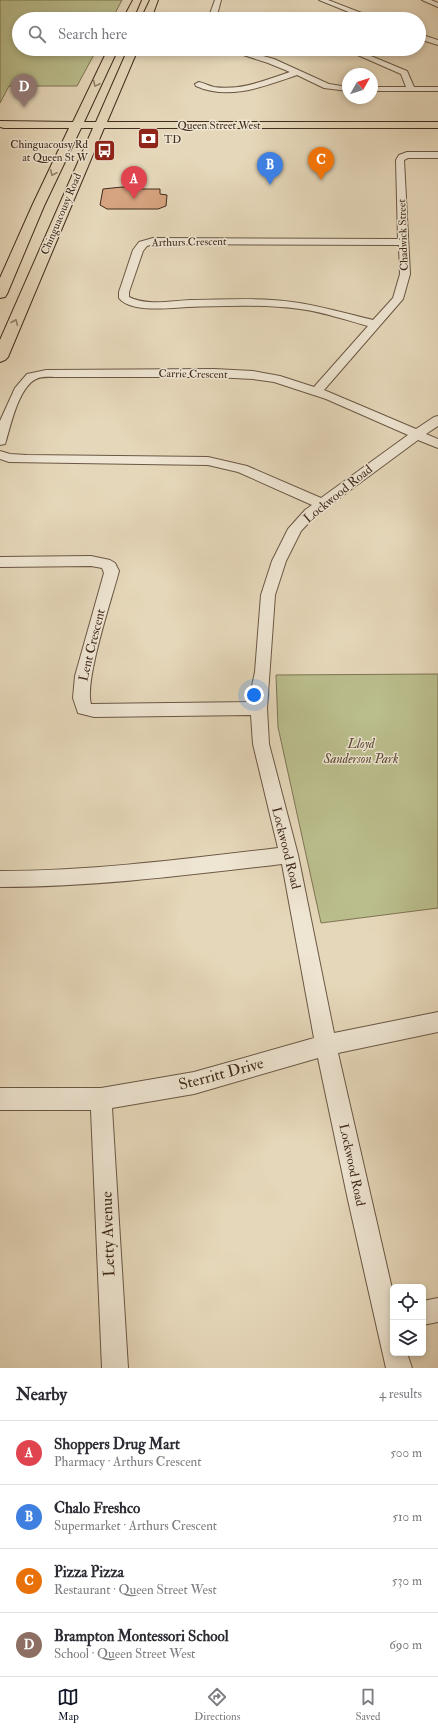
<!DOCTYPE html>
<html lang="en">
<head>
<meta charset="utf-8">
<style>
	:root { --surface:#fff; --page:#f7f7f7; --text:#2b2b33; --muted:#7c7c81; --line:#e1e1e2; --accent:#111827 }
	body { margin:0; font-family:"IM FELL Double Pica",serif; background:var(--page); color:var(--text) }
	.controls { position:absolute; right:12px; bottom:12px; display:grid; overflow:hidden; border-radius:6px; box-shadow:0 2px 6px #0003 }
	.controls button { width:36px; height:36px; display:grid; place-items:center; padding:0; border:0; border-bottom:1px solid var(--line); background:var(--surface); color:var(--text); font:20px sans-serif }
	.compass { position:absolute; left:342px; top:68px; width:36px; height:36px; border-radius:50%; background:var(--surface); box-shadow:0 2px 6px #0003; rotate:51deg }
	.you { position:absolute; left:254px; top:695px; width:14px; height:14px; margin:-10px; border:3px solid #fff; border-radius:50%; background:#1a73e8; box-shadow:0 0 0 6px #1a73e833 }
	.badge { display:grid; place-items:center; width:26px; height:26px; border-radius:50%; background:var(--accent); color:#fff; font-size:13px; font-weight:700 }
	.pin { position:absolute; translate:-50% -33px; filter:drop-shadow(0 1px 2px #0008) }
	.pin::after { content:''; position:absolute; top:21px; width:14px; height:12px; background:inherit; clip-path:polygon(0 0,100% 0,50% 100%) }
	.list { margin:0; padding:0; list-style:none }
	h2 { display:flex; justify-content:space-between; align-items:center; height:52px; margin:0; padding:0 16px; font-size:17px }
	h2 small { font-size:13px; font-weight:400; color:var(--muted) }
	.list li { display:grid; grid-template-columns:26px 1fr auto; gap:12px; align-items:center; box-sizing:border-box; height:64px; padding:0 16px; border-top:1px solid var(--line) }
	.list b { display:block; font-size:15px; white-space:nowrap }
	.list p { margin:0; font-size:13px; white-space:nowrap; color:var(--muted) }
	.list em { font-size:13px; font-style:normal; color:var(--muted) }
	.icon { flex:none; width:22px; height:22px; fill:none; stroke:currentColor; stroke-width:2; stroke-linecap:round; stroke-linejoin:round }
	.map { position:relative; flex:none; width:438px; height:1368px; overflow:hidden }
	.search { position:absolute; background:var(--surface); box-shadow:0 2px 6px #0003; left:12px; right:12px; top:12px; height:44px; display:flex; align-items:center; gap:10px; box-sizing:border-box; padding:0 14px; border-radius:22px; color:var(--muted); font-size:15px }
	.sheet { height:308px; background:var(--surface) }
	nav { display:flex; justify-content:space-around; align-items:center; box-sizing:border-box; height:56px; border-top:1px solid var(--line); background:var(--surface); font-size:11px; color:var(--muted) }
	nav a { display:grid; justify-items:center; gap:2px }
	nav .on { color:var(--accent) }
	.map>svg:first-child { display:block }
	.green { fill:#babd8c; stroke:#7e7454 }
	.building { fill:#d6a480; stroke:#422c1d }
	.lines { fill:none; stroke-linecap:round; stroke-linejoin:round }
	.minor-casing { stroke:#6b5744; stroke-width:2 }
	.major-casing { stroke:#422c1d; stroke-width:2 }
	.minor { fill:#eee5d2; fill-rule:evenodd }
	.major { fill:#e5d7b9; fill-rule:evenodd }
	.oneway { stroke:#94826b }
	.labels { text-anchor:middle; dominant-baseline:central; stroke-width:3; stroke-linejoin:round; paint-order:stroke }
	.far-street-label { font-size:11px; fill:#422c1d; stroke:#eee5d2 }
	.far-poi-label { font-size:11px; fill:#422c1d; stroke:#eee5d2; text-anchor:start }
	.street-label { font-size:13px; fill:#422c1d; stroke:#eee5d2 }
	.park-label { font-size:13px; font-style:italic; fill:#5a4933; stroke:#eee5d2 }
	.near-street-label { font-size:16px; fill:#422c1d; stroke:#eee5d2 }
</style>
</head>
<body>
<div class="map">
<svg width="438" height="1368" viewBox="0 0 438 1368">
	<rect width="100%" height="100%" fill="#e5d7b9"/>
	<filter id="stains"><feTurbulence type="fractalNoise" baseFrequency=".005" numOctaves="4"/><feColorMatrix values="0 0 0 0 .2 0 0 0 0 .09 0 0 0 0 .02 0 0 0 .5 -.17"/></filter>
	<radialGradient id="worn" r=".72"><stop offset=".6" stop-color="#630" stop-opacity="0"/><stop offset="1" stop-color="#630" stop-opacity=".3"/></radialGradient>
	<g class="green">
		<path d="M 0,0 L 122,0 L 112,19 L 19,19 L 19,49 L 97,49 L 77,86 L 9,86 L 0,103 Z"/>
		<path d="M 438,674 L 438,908 L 321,923 L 278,727 L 276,675 Z"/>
	</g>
	<path class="building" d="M 122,187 L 132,189 L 160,189 L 160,194 L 167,195 L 166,206 L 158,209 L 107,209 L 100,205 L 103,189 Z"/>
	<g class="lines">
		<defs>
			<g id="minor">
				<path d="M 215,0 L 221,0 L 216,19 L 208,19 Z"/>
				<path d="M 319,0 L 328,0 L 377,19 L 366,19 Z"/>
				<path d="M 422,0 L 431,0 L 438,3 L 438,7 Z"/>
				<path d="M 419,34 L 438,40 L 438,45 L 419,39 Z"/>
				<path d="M 225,49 L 237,49 L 274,59 L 329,84 L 348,87 L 348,91 L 324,88 L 297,75 C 265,86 229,101 196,86 L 195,84 L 199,82 C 204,83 209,86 214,87 C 240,91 266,80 290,72 L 268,63 Z"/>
				<path d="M 344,49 L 354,49 L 407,71 L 414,87 L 438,87 L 438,91 L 372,91 L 372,87 L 406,87 L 401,74 Z"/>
				<path d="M 407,152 L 438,152 L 438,158 L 408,158 L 404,160 L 410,274 L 403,299 L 324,390 L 416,429 L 434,417 L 438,416 L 438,426 L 426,434 L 438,439 L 438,448 L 418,440 L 315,516 L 301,531 L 286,561 L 275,595 L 267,708 L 269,744 L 298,855 L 334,1033 L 438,1012 L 438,1032 L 338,1053 L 393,1293 L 393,1353 L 407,1353 L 412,1368 L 386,1368 L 348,1200 L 318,1058 L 194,1094 L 112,1108 L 128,1368 L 102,1368 L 91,1110 L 0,1110 L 0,1088 L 101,1088 L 194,1072 L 314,1038 L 282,864 C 188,875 95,887 0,887 L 0,871 C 93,871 185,859 278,848 L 253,744 L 251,715 L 94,717 L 78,713 L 73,698 L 75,676 L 104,573 L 102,568 L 91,566 L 0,567 L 0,557 L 91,556 L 110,560 L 115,563 L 119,571 C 112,598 84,681 91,704 L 251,702 L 252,686 L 255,672 L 261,595 L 272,561 L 288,529 L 305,510 L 312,505 L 238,472 L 208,465 L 9,462 L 0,459 L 0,451 L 10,454 L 27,455 L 208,457 L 247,466 L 321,498 L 408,435 L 326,399 L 274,382 L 253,379 L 214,377 L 55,377 C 49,377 42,376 36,379 C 19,387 11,424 6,441 L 5,444 L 0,445 L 0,421 L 15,388 L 27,374 L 46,370 L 214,369 L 253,371 L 280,376 L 314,387 L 368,326 C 346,320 323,312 300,309 C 262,304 224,306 187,307 C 170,308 130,313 119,298 L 119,292 L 133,250 L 139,242 L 153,238 L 398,239 L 396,160 L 399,155 ZM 154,244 L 399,245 L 400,274 L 393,298 L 373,320 C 340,312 307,302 272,300 C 244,298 217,300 190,300 C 171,301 147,306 129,297 L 129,292 L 143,251 L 147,246 Z"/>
				<path d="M 438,1298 L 438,1322 L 423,1325 L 423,1301 Z"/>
			</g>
			<g id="major">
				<path d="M 133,0 L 141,0 L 133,19 L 123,19 Z"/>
				<path d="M 150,0 L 158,0 L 151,19 L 141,19 Z"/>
				<path d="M 108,49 L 118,49 L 84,122 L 96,122 L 128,49 L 138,49 L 107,122 L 438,122 L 438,128 L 104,128 L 8,357 L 5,360 L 0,362 L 0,340 L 93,128 L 81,128 L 44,206 L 7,294 L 5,297 L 0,298 L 0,278 L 32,206 L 69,128 L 4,128 L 0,127 L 0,121 L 73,122 Z"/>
			</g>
		</defs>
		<use href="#minor" class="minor-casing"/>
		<use href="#major" class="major-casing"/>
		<use href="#minor" class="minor"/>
		<use href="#major" class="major"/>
	</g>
	<defs><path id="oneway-chevron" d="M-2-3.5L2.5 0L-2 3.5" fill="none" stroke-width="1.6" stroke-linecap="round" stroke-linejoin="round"/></defs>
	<g class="oneway">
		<use href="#oneway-chevron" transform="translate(96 84) rotate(116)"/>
		<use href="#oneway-chevron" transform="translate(53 173) rotate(115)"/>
		<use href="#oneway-chevron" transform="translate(15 322) rotate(-67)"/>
	</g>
	<defs>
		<symbol id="bank-square" viewBox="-11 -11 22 22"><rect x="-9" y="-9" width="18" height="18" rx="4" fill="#8f2418" stroke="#eee5d2"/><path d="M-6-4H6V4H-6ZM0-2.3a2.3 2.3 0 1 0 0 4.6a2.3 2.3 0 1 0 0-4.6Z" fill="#fff"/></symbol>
		<symbol id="bus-square" viewBox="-11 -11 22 22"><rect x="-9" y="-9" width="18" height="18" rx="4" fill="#8f2418" stroke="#eee5d2"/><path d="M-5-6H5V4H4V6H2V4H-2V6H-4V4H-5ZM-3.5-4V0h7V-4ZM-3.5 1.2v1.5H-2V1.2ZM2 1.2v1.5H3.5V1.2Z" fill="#fff"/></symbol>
	</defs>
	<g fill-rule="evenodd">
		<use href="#bank-square" x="136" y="126" width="25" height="25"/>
		<use href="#bus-square" x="92" y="138" width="25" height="25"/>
	</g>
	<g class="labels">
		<g class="far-street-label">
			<text x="219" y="125">Queen Street West</text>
			<text transform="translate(61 214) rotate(-67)">Chinguacousy Road</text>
			<text transform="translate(403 235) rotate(-92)">Chadwick Street</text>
			<text transform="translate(189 242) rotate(-1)">Arthurs Crescent</text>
			<text transform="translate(193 374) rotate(1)">Carrie Crescent</text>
		</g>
		<g class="far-poi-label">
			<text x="164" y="139">TD</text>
			<text x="88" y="144" text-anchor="end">Chinguacousy Rd<tspan x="88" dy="13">at Queen St W</tspan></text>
		</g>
		<g class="street-label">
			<text transform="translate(338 494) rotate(-39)">Lockwood Road</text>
			<text transform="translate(92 645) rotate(-76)">Lent Crescent</text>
			<text transform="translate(286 848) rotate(76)">Lockwood Road</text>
			<text transform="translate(352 1165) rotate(78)">Lockwood Road</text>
		</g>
		<g class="park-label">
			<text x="361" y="744">Lloyd<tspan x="361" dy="15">Sanderson Park</tspan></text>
		</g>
		<g class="near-street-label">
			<text transform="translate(221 1074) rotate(-15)">Sterritt Drive</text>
			<text transform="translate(108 1234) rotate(-92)">Letty Avenue</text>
		</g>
	</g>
	<rect width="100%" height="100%" filter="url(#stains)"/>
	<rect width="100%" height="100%" fill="url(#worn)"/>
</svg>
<div class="controls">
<button><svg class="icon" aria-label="locate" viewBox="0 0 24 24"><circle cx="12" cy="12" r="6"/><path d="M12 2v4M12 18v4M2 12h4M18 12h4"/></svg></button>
<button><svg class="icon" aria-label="layers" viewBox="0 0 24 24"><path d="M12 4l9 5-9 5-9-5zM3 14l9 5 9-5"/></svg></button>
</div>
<svg class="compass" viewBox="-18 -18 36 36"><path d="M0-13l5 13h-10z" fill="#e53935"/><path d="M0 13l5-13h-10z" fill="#7c7c81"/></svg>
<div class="you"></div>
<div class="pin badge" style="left:134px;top:199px;background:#e0444e">A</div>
<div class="pin badge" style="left:270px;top:185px;background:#3f7fe0">B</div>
<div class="pin badge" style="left:321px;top:180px;background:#e8710a">C</div>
<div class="pin badge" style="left:24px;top:107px;background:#8d6e63">D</div>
<div class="search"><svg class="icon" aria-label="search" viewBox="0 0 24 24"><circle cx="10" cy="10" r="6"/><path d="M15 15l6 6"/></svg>Search here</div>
</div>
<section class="sheet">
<h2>Nearby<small>4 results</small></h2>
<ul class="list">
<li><span class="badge" style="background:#e0444e">A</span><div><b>Shoppers Drug Mart</b><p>Pharmacy · Arthurs Crescent</p></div><em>500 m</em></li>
<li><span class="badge" style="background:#3f7fe0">B</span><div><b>Chalo Freshco</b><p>Supermarket · Arthurs Crescent</p></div><em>510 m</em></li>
<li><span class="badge" style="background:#e8710a">C</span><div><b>Pizza Pizza</b><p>Restaurant · Queen Street West</p></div><em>530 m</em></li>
<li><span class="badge" style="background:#8d6e63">D</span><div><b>Brampton Montessori School</b><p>School · Queen Street West</p></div><em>690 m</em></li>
</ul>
</section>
<nav>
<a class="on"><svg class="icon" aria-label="map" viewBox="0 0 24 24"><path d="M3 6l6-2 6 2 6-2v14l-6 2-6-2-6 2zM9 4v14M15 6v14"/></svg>Map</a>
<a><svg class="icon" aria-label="directions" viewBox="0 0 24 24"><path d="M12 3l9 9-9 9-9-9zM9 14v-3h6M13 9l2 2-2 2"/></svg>Directions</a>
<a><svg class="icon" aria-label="saved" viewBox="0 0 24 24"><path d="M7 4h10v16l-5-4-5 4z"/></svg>Saved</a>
</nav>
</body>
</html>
